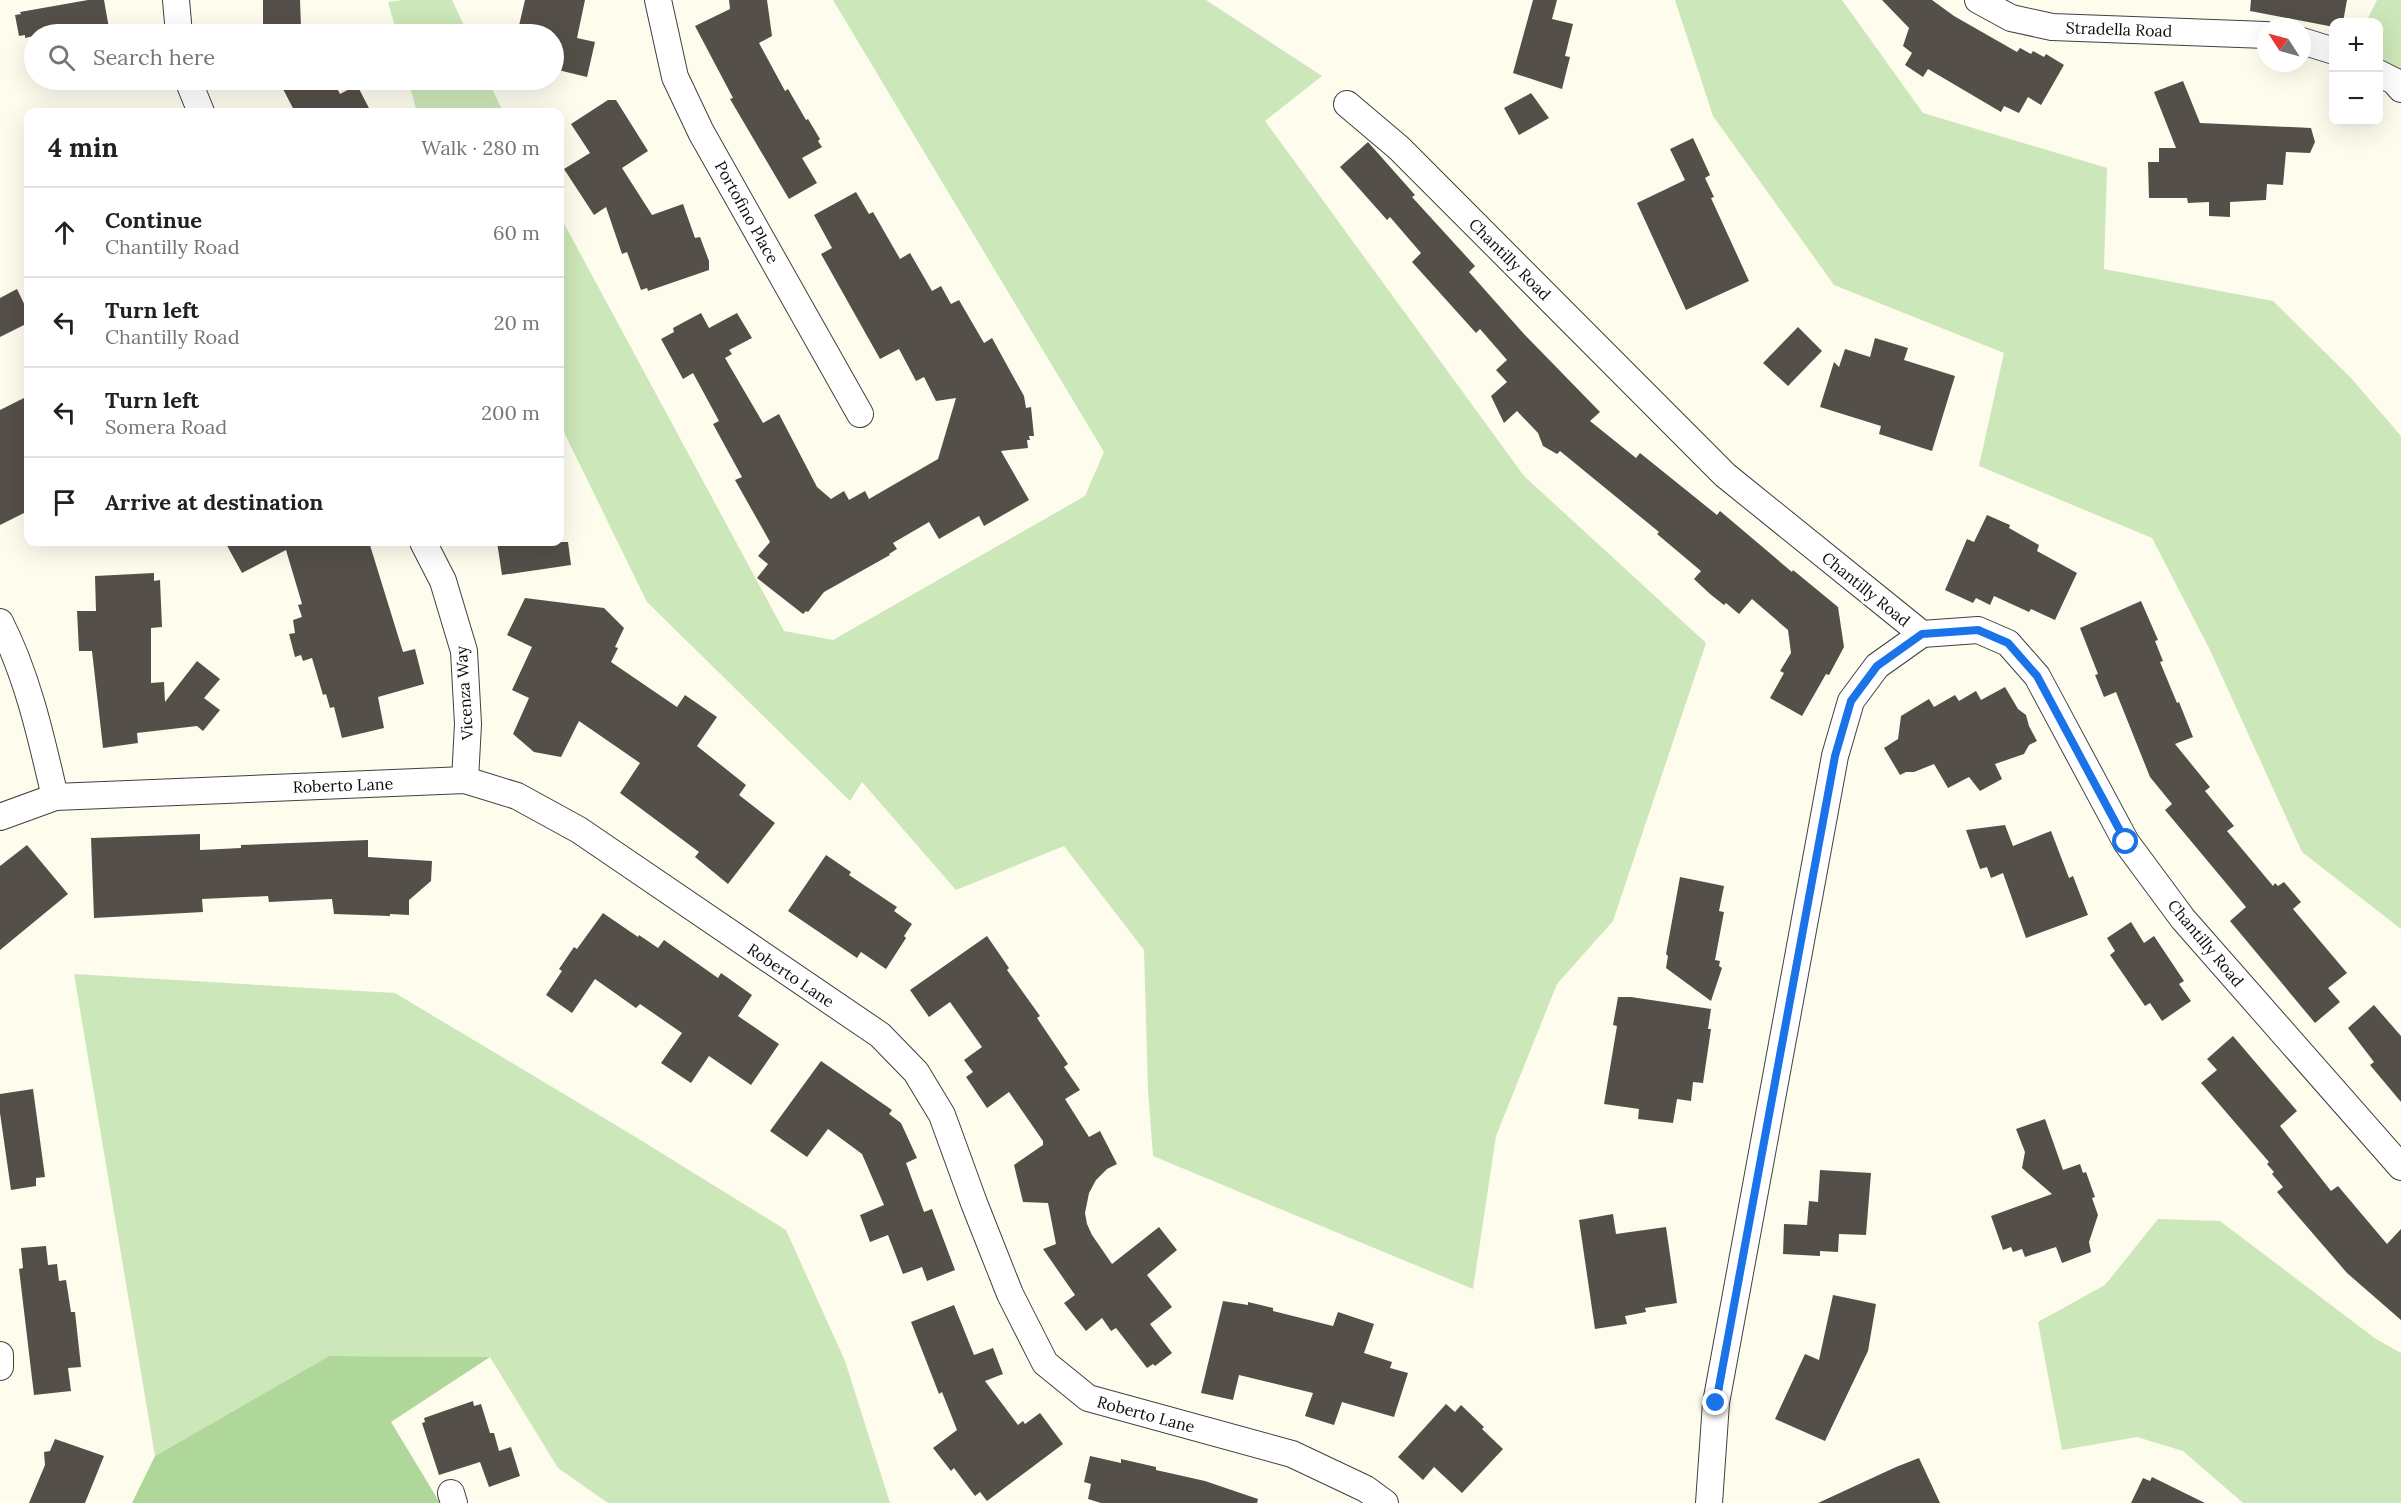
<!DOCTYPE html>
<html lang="en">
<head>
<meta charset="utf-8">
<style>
	:root { --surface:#fff; --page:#f2f2f2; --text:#202124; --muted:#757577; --line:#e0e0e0 }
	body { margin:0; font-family:Lora,serif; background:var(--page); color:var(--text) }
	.controls { position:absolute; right:18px; top:18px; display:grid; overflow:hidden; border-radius:12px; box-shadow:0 6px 24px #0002 }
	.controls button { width:54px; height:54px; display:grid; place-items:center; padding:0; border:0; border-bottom:2px solid var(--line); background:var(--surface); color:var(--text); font:30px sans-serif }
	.compass { position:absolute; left:2257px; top:18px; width:54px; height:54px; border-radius:50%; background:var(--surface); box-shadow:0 6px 24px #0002; rotate:306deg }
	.stop { position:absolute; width:18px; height:18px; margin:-14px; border:4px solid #1a73e8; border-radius:50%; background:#fff }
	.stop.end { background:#1a73e8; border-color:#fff; box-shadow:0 2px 6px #0008 }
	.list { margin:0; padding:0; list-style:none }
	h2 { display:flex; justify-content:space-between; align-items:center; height:78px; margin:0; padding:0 24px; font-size:26px }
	h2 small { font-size:20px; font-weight:400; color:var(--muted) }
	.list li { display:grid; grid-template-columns:39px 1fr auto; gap:18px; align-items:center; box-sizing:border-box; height:90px; padding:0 24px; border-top:2px solid var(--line) }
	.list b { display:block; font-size:22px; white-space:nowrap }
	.list p { margin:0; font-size:20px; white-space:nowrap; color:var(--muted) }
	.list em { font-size:20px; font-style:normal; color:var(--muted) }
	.icon { flex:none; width:33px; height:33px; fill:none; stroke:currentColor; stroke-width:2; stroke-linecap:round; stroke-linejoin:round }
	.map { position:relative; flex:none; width:2401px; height:1503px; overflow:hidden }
	.search { position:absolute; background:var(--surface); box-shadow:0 6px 24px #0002; left:24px; top:24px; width:540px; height:66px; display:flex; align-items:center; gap:15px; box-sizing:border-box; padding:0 21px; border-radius:33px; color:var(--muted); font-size:22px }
	.panel { position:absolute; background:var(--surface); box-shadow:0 6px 24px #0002; left:24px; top:108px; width:540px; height:438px; border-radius:12px }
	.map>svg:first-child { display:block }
	.green { fill:#cce7b9 }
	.forest { fill:#afd799 }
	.building { fill:#554f4a }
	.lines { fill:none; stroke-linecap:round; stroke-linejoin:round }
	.street-casing { stroke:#404040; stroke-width:28 }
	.street { stroke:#fff; stroke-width:26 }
	.route { stroke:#1a73e8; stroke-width:8 }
	.labels { text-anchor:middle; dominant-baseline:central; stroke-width:6; stroke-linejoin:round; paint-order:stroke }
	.street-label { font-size:16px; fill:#0d0d0d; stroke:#fff }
</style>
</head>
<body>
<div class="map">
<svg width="2401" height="1503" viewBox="0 0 2401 1503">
	<rect width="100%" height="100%" fill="#fefced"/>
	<g class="green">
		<path d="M 403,0 L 452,0 L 468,34 L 397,34 L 388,2 Z"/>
		<path d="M 833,0 L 1206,0 L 1322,76 L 1265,121 L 1524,476 L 1706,643 L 1613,921 L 1557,984 L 1496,1136 L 1473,1289 L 1153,1156 L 1148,1090 L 1144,950 L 1064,846 L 956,890 L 862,782 L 850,801 L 647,602 L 560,424 L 560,216 L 784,631 L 833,640 L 1085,496 L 1104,452 Z"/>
		<path d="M 1675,0 L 1842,0 L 1923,113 L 2107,168 L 2104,269 L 2273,301 L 2351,378 L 2401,436 L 2401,929 L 2302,852 L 2209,648 L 2152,538 L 1979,466 L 2004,353 L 1834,285 L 1713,116 Z"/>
		<path d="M 2377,0 L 2401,0 L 2401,89 L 2379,73 L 2378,22 L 2366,22 Z"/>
		<path d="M 408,80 L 488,80 L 503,112 L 417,112 Z"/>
		<path d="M 74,974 L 395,993 L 634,1136 L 786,1230 L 845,1361 L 890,1503 L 608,1503 L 558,1468 L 490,1357 L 329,1356 L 155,1456 Z"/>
		<path d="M 2158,1219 L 2220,1221 L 2376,1339 L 2401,1353 L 2401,1503 L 2243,1503 L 2183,1451 L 2137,1437 L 2062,1450 L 2038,1322 L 2105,1285 Z"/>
	</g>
	<path class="forest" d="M 329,1356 L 490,1357 L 391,1422 L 440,1503 L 132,1503 L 155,1456 Z"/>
	<g class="building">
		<path d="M 88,0 L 104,0 L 110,34 L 34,34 L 34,36 L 25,38 L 25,35 L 19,36 L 15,15 L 21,14 L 20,12 Z"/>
		<path d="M 263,0 L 300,0 L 301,27 L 296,27 L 296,34 L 263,34 Z"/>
		<path d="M 525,0 L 585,0 L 577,38 L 595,42 L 587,77 L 554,69 L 554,34 L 517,34 Z"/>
		<path d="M 729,0 L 767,0 L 772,36 L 759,43 L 785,91 L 788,89 L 806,120 L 808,119 L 820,139 L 818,141 L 822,147 L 802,158 L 817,183 L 789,199 L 730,99 L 733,98 L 695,26 L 730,9 Z"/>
		<path d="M 1533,0 L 1557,0 L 1552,19 L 1573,24 L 1565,56 L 1570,57 L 1562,89 L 1513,73 Z"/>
		<path d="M 1882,0 L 1932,0 L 1954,16 L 2017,52 L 2020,48 L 2031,54 L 2033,51 L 2044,57 L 2046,54 L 2064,65 L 2041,105 L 2028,97 L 2019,113 L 2004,106 L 2001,112 L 1928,69 L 1923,77 L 1905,65 L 1912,53 L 1903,46 L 1909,28 Z"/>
		<path d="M 2251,0 L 2347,0 L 2343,22 L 2334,22 L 2334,27 L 2250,11 Z"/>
		<path d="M 302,80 L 333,80 L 340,94 L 357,85 L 371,112 L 295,112 L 283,89 Z"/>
		<path d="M 2183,81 L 2200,123 L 2311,128 L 2315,142 L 2310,153 L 2286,152 L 2283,185 L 2267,184 L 2266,200 L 2230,202 L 2230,217 L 2209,216 L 2209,202 L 2188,203 L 2187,198 L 2149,198 L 2148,162 L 2159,162 L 2159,148 L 2176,148 L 2154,92 Z"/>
		<path d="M 1531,93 L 1549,118 L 1519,135 L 1504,108 Z"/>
		<path d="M 608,100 L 616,100 L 648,151 L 622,168 L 652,215 L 683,204 L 695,238 L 700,237 L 709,261 L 709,270 L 648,291 L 647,288 L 641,290 L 627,252 L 622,254 L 606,207 L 594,215 L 564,169 L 590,153 L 571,124 Z"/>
		<path d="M 1693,138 L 1710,175 L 1705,178 L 1714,197 L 1711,198 L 1749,281 L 1686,310 L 1637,203 L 1685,180 L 1670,149 Z"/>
		<path d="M 1368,142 L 1415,195 L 1412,197 L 1475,266 L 1469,272 L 1524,334 L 1600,412 L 1590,421 L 1636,458 L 1640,453 L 1717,515 L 1720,511 L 1792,572 L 1793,570 L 1838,607 L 1844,647 L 1829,675 L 1826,674 L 1802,716 L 1770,698 L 1784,673 L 1780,671 L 1791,653 L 1788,630 L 1752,599 L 1739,614 L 1726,603 L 1724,605 L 1710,594 L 1694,579 L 1701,571 L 1657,534 L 1659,532 L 1560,451 L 1557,454 L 1543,446 L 1538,433 L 1517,411 L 1504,423 L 1491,396 L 1507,382 L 1496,370 L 1507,360 L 1480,329 L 1476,333 L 1412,262 L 1421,253 L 1390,217 L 1387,220 L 1340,167 Z"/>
		<path d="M 856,192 L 869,214 L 873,212 L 900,259 L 910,253 L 932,291 L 941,286 L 951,304 L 959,300 L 984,343 L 992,338 L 1024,396 L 1026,408 L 1031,407 L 1034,436 L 1029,436 L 1030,440 L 1027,440 L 1028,448 L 1001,451 L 1029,500 L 984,526 L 979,516 L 939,539 L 929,522 L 893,543 L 897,549 L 889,554 L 890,555 L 824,592 L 808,612 L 806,611 L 803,614 L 757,578 L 768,564 L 758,556 L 770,542 L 735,480 L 742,477 L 713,424 L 719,421 L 693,373 L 683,379 L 661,339 L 674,332 L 673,328 L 701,313 L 709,328 L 737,313 L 752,338 L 729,350 L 732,354 L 725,358 L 763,423 L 779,414 L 817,487 L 831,499 L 844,491 L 849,500 L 865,491 L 869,499 L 938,459 L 956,398 L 936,401 L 924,377 L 916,381 L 899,349 L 880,359 L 821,254 L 832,248 L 814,215 Z"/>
		<path d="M 17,289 L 28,312 L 28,323 L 0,337 L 0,298 Z"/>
		<path d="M 1798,327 L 1822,351 L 1788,386 L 1763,363 Z"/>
		<path d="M 1875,338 L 1908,348 L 1904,360 L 1955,376 L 1932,451 L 1879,434 L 1881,426 L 1820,407 L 1834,362 L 1839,367 L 1845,349 L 1870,357 Z"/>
		<path d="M 28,396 L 28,511 L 0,525 L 0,410 Z"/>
		<path d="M 1987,515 L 2010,525 L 2009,528 L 2039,545 L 2037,551 L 2077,573 L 2055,620 L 2031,609 L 2029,612 L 1994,596 L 1990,605 L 1976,598 L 1973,603 L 1945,590 L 1967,539 L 1974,542 Z"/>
		<path d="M 225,542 L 369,542 L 403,652 L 415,649 L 424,684 L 378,697 L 384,728 L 342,738 L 334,707 L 330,708 L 326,694 L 323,695 L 312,658 L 303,661 L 301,655 L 295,657 L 289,634 L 295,633 L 293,620 L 302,617 L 298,605 L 302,604 L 286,550 L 242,573 Z"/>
		<path d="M 497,542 L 568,542 L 571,565 L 502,575 Z"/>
		<path d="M 154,573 L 154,581 L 160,580 L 162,627 L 151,628 L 151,683 L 164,682 L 165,702 L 197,661 L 220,679 L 204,698 L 220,710 L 203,731 L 197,726 L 137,733 L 138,743 L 103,748 L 92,651 L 79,651 L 77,611 L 96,611 L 95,576 Z"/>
		<path d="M 525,598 L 604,608 L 624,628 L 615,647 L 618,648 L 611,662 L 677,707 L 685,695 L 717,717 L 697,746 L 746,785 L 739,795 L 775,823 L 728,884 L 695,857 L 699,852 L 620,793 L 640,763 L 579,721 L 561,757 L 534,752 L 513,734 L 529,698 L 512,690 L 532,647 L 507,635 Z"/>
		<path d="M 2141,601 L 2158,640 L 2155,641 L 2163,661 L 2160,662 L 2177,703 L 2179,702 L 2193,737 L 2175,744 L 2210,787 L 2205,791 L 2234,826 L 2227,831 L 2273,886 L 2275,883 L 2278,886 L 2284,882 L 2301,902 L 2293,909 L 2347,973 L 2328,988 L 2340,1002 L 2315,1023 L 2230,921 L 2246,907 L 2165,810 L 2172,804 L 2150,777 L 2116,692 L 2104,697 L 2095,675 L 2098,674 L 2080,628 Z"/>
		<path d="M 2005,687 L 2018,709 L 2026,715 L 2029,726 L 2037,741 L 2029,745 L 2024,754 L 1995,764 L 2002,779 L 1980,791 L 1969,777 L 1948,788 L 1934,764 L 1914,772 L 1906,772 L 1900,775 L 1884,748 L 1898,739 L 1901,716 L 1929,699 L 1934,707 L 1955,695 L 1959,701 L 1976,691 L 1981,700 Z"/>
		<path d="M 2005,825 L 2013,846 L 2051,831 L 2069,878 L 2073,876 L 2088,915 L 2026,938 L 2003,873 L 1991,878 L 1987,867 L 1980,869 L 1966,830 Z"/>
		<path d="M 200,834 L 200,850 L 241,848 L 241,845 L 368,840 L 368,857 L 432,861 L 431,881 L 409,900 L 409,915 L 390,914 L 390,916 L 334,914 L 332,899 L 269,902 L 268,896 L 202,899 L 203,912 L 94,918 L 91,838 Z"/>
		<path d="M 27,845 L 68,894 L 0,950 L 0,866 Z"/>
		<path d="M 826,855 L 851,872 L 849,875 L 897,907 L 894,911 L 912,924 L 904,936 L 906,938 L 886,969 L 861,952 L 857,958 L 788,911 Z"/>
		<path d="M 1680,877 L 1724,886 L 1719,911 L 1724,912 L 1715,960 L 1720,961 L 1719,966 L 1722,968 L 1711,1001 L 1666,968 L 1668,956 L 1666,954 Z"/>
		<path d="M 603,913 L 638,937 L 639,935 L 658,948 L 664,940 L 718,978 L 721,973 L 752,995 L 738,1016 L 779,1044 L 751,1085 L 709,1056 L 691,1083 L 661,1063 L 682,1033 L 640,1004 L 636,1008 L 595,979 L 572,1013 L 546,995 L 562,971 L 559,969 L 574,947 L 577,949 Z"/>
		<path d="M 2131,922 L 2144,943 L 2154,936 L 2184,981 L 2179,984 L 2191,1001 L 2162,1021 L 2150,1003 L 2145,1006 L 2110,955 L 2115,951 L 2107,938 Z"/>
		<path d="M 987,936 L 1009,968 L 1007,970 L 1040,1016 L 1037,1018 L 1068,1064 L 1064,1067 L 1080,1090 L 1065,1099 L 1089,1137 L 1100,1131 L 1117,1164 L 1107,1169 L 1096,1180 L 1089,1193 L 1085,1213 L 1087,1224 L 1092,1235 L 1112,1264 L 1159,1227 L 1177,1250 L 1147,1275 L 1172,1307 L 1150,1324 L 1172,1353 L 1155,1366 L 1153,1364 L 1147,1368 L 1116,1328 L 1111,1331 L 1102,1318 L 1086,1331 L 1064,1303 L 1075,1295 L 1043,1249 L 1056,1244 L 1048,1203 L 1023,1202 L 1014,1165 L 1043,1145 L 1043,1141 L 1009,1092 L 987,1108 L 966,1077 L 973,1072 L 964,1060 L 982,1047 L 950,1002 L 929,1017 L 910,990 Z"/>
		<path d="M 1618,997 L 1631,997 L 1711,1009 L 1708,1029 L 1711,1029 L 1703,1083 L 1693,1082 L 1691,1101 L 1677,1099 L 1673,1123 L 1638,1119 L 1639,1109 L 1604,1104 L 1617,1026 L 1613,1025 Z"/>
		<path d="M 2374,1005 L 2401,1036 L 2401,1102 L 2370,1065 L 2374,1062 L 2348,1028 Z"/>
		<path d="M 2233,1036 L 2297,1111 L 2280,1126 L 2331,1191 L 2338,1186 L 2387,1244 L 2401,1229 L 2401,1320 L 2347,1273 L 2277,1192 L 2283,1187 L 2272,1174 L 2274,1172 L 2267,1164 L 2269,1162 L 2201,1083 L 2217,1070 L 2207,1059 Z"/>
		<path d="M 821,1061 L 892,1110 L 889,1114 L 901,1123 L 917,1158 L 906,1163 L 924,1212 L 932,1209 L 955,1270 L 927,1281 L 922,1267 L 903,1274 L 888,1235 L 870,1242 L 860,1215 L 884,1205 L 862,1154 L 854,1148 L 828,1129 L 807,1157 L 770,1131 Z"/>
		<path d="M 33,1089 L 45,1177 L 36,1178 L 36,1186 L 11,1190 L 0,1113 L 0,1094 Z"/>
		<path d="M 2045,1119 L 2063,1170 L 2080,1164 L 2083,1173 L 2086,1172 L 2095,1197 L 2092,1198 L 2098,1215 L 2089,1242 L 2091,1252 L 2062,1263 L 2056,1247 L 2025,1257 L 2022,1249 L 2013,1252 L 2011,1247 L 2003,1250 L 1991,1216 L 2052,1194 L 2022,1168 L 2025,1152 L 2016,1129 Z"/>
		<path d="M 1820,1170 L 1871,1173 L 1866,1235 L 1839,1234 L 1838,1252 L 1820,1251 L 1820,1256 L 1783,1254 L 1784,1224 L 1807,1225 L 1809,1201 L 1818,1202 Z"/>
		<path d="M 1613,1214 L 1616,1234 L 1666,1227 L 1677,1303 L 1645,1308 L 1646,1312 L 1625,1316 L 1627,1324 L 1595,1329 L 1579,1220 Z"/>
		<path d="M 46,1246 L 48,1265 L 57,1264 L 59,1281 L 66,1280 L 71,1312 L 75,1312 L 81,1367 L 68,1368 L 71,1391 L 34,1395 L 19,1269 L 23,1268 L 21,1248 Z"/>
		<path d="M 1833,1295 L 1876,1304 L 1868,1351 L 1825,1441 L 1775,1419 L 1805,1354 L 1819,1360 Z"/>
		<path d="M 1223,1301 L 1248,1305 L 1248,1302 L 1273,1308 L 1273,1311 L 1333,1326 L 1338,1312 L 1374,1324 L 1364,1353 L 1392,1362 L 1390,1368 L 1408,1373 L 1394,1417 L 1342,1402 L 1334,1425 L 1305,1416 L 1313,1393 L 1239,1375 L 1233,1400 L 1201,1393 Z"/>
		<path d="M 954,1305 L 974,1355 L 993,1348 L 1003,1374 L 985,1381 L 1018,1425 L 1023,1421 L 1025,1424 L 1040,1413 L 1063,1444 L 987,1501 L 980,1492 L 975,1496 L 954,1468 L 951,1471 L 933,1448 L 957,1430 L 942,1392 L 939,1394 L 911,1322 Z"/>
		<path d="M 473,1401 L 474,1406 L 481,1404 L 490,1433 L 494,1433 L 499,1451 L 511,1447 L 520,1476 L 489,1487 L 480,1462 L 439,1475 L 422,1423 L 425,1422 L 424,1418 Z"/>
		<path d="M 1446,1404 L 1455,1412 L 1461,1405 L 1484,1427 L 1482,1429 L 1503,1449 L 1462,1493 L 1434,1467 L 1423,1480 L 1398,1457 Z"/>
		<path d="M 55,1439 L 104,1456 L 85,1503 L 29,1503 L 45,1465 L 44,1452 L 50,1451 Z"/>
		<path d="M 1090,1456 L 1121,1463 L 1121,1459 L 1156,1467 L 1156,1470 L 1205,1481 L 1258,1499 L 1257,1503 L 1101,1503 L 1088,1499 L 1091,1484 L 1084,1482 Z"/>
		<path d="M 1919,1458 L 1940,1503 L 1818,1503 L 1896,1467 Z"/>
		<path d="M 2152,1477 L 2205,1503 L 2131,1503 L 2143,1478 L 2150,1481 Z"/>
	</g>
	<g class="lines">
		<defs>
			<g id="street">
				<path d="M 176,0 L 179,34"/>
				<path d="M 658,0 L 675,77 L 701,132 L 860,414"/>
				<path d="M 1978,0 L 2011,18 L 2052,27 L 2266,35"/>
				<path d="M 2302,41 L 2334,51"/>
				<path d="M 2378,73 L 2394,81 L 2401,89"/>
				<path d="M 188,80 L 201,112"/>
				<path d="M 1347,104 L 1399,148 L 1725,475 L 1922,634 L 1978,630 L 2008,643 L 2037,676 L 2126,842 L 2183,919 L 2401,1167"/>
				<path d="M 423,542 L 443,581 L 464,651 L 468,724 L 465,780"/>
				<path d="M 0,622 C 28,677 41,737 55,797"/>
				<path d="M 0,817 L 55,797 L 465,780 L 517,796 L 579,830 L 880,1035 L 916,1072 L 942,1115 L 974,1203 L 1010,1294 L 1045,1363 L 1088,1398 L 1292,1454 L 1366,1489 L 1385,1503"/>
				<path d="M 0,1355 L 0,1367"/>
				<path d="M 451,1493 L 454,1503"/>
				<path d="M 1709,1503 L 1716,1403 L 1835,756 L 1851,701 L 1877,666 L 1922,634"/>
			</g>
		</defs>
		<use href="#street" class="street-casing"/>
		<use href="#street" class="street"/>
	</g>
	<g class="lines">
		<path class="route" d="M 1716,1403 L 1835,756 L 1851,701 L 1877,666 L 1922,634 L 1978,630 L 2008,643 L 2037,676 L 2126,842"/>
	</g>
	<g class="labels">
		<g class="street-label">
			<text transform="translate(2119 29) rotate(2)">Stradella Road</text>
			<text transform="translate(747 212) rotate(61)">Portofino Place</text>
			<text transform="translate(1510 259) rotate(45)">Chantilly Road</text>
			<text transform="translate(1866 589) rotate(39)">Chantilly Road</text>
			<text transform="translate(464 693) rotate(-94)">Vicenza Way</text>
			<text transform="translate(343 785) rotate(-2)">Roberto Lane</text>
			<text transform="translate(2206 943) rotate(50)">Chantilly Road</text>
			<text transform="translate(791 975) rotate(34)">Roberto Lane</text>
			<text transform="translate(1146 1414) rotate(15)">Roberto Lane</text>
		</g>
	</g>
</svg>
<div class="controls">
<button>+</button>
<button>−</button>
</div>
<svg class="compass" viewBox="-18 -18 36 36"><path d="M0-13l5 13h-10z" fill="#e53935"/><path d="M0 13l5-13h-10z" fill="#757577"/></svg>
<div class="stop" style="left:2126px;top:842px"></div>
<div class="stop end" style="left:1716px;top:1403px"></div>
<div class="search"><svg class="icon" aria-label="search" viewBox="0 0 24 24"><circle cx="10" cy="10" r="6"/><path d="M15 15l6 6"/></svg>Search here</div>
<section class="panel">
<h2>4 min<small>Walk · 280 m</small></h2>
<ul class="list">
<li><svg class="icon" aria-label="ahead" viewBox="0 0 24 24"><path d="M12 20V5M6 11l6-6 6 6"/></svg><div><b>Continue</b><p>Chantilly Road</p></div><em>60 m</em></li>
<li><svg class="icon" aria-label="left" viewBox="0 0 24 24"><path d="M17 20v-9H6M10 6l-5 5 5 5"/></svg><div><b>Turn left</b><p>Chantilly Road</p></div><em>20 m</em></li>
<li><svg class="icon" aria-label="left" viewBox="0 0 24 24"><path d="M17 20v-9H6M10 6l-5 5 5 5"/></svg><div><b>Turn left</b><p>Somera Road</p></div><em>200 m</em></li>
<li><svg class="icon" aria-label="arrive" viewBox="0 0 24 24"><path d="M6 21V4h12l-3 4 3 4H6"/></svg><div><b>Arrive at destination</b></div></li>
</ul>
</section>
</div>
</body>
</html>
